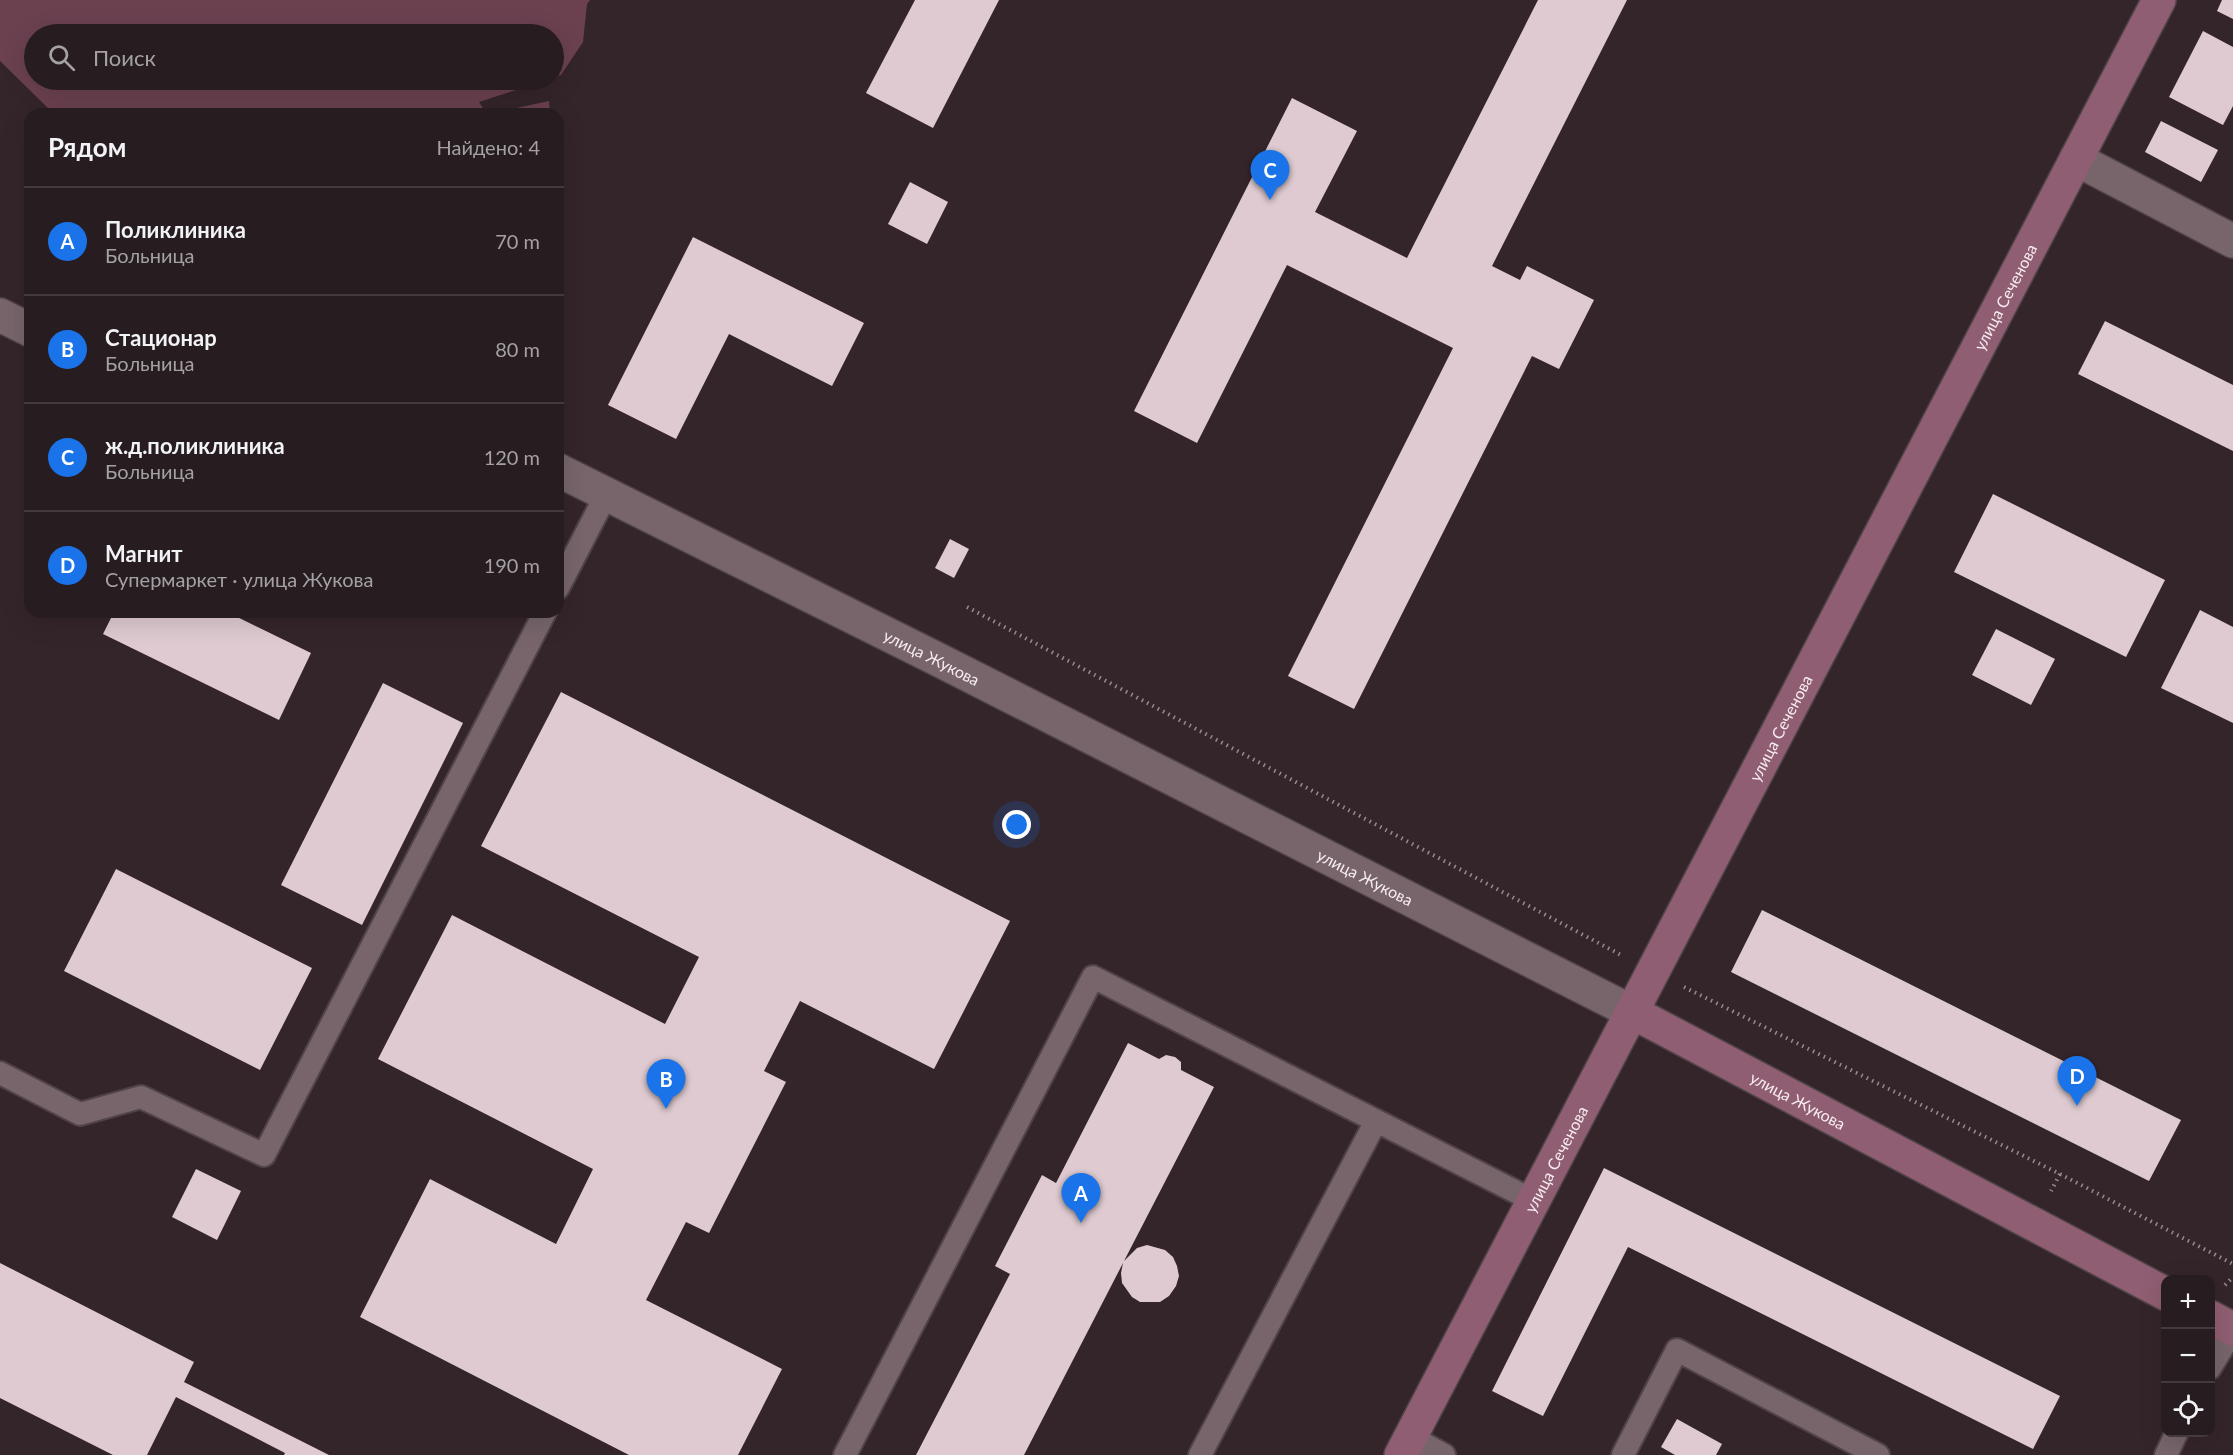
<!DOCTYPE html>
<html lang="ru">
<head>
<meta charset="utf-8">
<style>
	:root { --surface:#271c20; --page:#33292d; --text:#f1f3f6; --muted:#a4a1a5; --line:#433a3e; --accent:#1a73e8 }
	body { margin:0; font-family:Lato,sans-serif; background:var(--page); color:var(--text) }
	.controls { position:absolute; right:18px; bottom:18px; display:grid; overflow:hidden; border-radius:12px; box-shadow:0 6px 24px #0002 }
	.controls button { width:54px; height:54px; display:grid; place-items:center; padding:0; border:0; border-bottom:2px solid var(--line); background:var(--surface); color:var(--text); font:30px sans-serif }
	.you { position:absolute; left:1017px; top:825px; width:21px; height:21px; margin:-15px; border:4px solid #fff; border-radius:50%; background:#1a73e8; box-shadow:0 0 0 9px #1a73e833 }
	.badge { display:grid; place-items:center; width:39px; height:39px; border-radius:50%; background:var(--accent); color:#fff; font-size:20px; font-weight:700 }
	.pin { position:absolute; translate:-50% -50px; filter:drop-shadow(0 2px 3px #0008) }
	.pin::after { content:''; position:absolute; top:32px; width:21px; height:18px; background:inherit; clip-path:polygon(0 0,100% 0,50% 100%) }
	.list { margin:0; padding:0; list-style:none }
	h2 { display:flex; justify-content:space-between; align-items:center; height:78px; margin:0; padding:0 24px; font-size:26px }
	h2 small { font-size:20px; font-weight:400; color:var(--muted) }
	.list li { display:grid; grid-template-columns:39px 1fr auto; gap:18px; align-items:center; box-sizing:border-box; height:108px; padding:0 24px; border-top:2px solid var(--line) }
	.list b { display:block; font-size:22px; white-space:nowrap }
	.list p { margin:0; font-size:20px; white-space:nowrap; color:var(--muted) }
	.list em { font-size:20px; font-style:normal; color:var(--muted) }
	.icon { flex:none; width:33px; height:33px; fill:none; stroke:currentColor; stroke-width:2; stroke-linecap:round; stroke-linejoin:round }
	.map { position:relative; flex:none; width:2233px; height:1455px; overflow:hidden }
	.search { position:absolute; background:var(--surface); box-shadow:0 6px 24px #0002; left:24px; top:24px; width:540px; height:66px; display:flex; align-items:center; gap:15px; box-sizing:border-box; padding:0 21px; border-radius:33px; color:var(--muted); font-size:22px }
	.panel { position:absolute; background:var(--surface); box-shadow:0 6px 24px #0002; left:24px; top:108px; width:540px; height:510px; border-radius:18px }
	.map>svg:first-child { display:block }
	.green { fill:#6b4150 }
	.building { fill:#decad0 }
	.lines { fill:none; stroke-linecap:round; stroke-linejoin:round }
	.lane-casing { stroke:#504348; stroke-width:26 }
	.street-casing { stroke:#504348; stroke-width:36 }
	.secondary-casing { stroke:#504348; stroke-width:36 }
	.path { stroke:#988b90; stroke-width:4; stroke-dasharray:1.5 4.5; stroke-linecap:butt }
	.lane { stroke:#77656b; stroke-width:22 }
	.street { stroke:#77656b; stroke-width:33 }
	.secondary { stroke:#905e72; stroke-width:33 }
	.labels { text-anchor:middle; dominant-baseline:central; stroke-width:6; stroke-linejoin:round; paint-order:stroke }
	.street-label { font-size:16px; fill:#f7ecf0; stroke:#171012 }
</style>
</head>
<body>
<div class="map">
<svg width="2233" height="1455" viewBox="0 0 2233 1455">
	<rect width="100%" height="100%" fill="#34252a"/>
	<g class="green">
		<path d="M 0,0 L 590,0 L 587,4 L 583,42 L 561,75 L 554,77 L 554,34 L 34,34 L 34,80 L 547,80 L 479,102 L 487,114 L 54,114 L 0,61 Z"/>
		<path d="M 549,101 L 550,114 L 488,114 Z"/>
	</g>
	<g class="building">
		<path d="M 915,0 L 999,0 L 933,128 L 866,93 Z"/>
		<path d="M 1538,0 L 1627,0 L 1492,266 L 1520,280 L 1527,266 L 1594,300 L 1559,369 L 1532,356 L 1354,709 L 1288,676 L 1453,348 L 1287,265 L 1197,443 L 1134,411 L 1292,98 L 1357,131 L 1315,212 L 1407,258 Z"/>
		<path d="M 2222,0 L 2233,0 L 2233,19 L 2217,11 Z"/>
		<path d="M 2203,31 L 2233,47 L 2233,106 L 2223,125 L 2169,97 Z"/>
		<path d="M 2161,121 L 2218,150 L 2201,182 L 2145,152 Z"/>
		<path d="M 910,182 L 948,202 L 927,244 L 888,224 Z"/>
		<path d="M 693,237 L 864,323 L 832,386 L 729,334 L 676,439 L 608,405 Z"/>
		<path d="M 2105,321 L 2233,385 L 2233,451 L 2078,374 Z"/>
		<path d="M 1993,494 L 2165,580 L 2126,657 L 1954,572 Z"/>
		<path d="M 950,539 L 969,549 L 954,578 L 935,568 Z"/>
		<path d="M 2200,610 L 2233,627 L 2233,723 L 2161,688 Z"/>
		<path d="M 114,612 L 227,612 L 311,653 L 279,720 L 103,634 Z"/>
		<path d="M 1996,629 L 2055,659 L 2031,705 L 1972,675 Z"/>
		<path d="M 383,683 L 463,723 L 362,925 L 281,885 Z"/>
		<path d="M 561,692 L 1010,921 L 934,1069 L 800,1001 L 764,1071 L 786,1082 L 709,1233 L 686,1222 L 646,1300 L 782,1369 L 738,1455 L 629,1455 L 360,1317 L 430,1179 L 556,1244 L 593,1169 L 378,1059 L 452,915 L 665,1024 L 699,957 L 481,846 Z"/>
		<path d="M 116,869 L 312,968 L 260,1070 L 64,971 Z"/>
		<path d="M 1762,910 L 2181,1120 L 2149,1181 L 1731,972 Z"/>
		<path d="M 1128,1043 L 1159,1059 L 1166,1055 L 1175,1057 L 1181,1062 L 1181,1070 L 1214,1087 L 1124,1261 L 1137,1248 L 1147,1245 L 1165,1250 L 1173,1257 L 1177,1266 L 1179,1276 L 1176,1286 L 1169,1296 L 1160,1302 L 1140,1302 L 1132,1297 L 1122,1283 L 1121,1273 L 1123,1263 L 1024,1455 L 916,1455 L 1010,1274 L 995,1266 L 1042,1175 L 1056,1183 Z"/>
		<path d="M 1604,1168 L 2060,1396 L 2033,1449 L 1628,1247 L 1543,1416 L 1492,1391 Z"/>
		<path d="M 196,1169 L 241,1191 L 217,1240 L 172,1217 Z"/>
		<path d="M 0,1263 L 194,1362 L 184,1382 L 329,1455 L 284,1455 L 285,1453 L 176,1397 L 147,1455 L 113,1455 L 0,1398 Z"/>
		<path d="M 1677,1419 L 1722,1444 L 1716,1455 L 1675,1455 L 1661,1447 Z"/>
	</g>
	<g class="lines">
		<defs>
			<g id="lane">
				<path d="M 558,588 L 607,493"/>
				<path d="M 0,1073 L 80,1114 L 141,1097 L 264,1155 L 545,612"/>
				<path d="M 2210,1368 L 2233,1330"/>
				<path d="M 1411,1437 L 1444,1455"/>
				<path d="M 845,1455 L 1093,977 L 1534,1201"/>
				<path d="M 1200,1455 L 1376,1121"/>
				<path d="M 1623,1455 L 1677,1350 L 1878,1455"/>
				<path d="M 2166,1455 L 2177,1432"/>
			</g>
			<g id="street">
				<path d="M 2076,159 L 2233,241"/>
				<path d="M 0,315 L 30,330"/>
				<path id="s1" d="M 558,470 L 939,660 L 1632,1012"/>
			</g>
			<g id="secondary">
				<path id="s2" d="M 1632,1012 L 2166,1294"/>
				<path d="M 2210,1317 L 2233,1329"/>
				<path id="s3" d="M 1401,1455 L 2159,0"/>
			</g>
		</defs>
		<use href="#lane" class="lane-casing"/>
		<use href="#street" class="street-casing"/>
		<use href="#secondary" class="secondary-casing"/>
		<g class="path">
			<path d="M 967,607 L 1621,955"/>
			<path d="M 1684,987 L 2060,1174 L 2051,1191"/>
			<path d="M 2060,1174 L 2233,1264"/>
			<path d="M 2225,1285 L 2233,1277"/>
		</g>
		<use href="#lane" class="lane"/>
		<use href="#street" class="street"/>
		<use href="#secondary" class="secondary"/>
	</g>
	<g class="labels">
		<g class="street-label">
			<text stroke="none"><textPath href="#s3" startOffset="1306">улица Сеченова</textPath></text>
			<text stroke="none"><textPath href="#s1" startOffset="418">улица Жукова</textPath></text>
			<text stroke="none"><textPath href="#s3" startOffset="820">улица Сеченова</textPath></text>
			<text stroke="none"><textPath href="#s1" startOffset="904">улица Жукова</textPath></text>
			<text stroke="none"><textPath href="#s2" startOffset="188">улица Жукова</textPath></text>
			<text stroke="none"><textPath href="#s3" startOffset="334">улица Сеченова</textPath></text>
		</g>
	</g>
</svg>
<div class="controls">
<button>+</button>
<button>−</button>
<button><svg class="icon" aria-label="locate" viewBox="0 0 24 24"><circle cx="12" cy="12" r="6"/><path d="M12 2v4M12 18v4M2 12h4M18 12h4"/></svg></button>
</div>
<div class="you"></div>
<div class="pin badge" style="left:1081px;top:1223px">A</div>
<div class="pin badge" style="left:666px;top:1109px">B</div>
<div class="pin badge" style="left:1270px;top:200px">C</div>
<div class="pin badge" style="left:2077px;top:1106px">D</div>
<div class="search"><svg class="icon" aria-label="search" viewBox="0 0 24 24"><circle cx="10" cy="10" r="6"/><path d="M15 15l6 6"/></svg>Поиск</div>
<section class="panel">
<h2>Рядом<small>Найдено: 4</small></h2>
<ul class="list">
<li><span class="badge">A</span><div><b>Поликлиника</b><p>Больница</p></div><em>70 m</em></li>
<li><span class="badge">B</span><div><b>Стационар</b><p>Больница</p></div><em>80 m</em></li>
<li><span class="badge">C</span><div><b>ж.д.поликлиника</b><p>Больница</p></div><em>120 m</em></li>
<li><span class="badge">D</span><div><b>Магнит</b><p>Супермаркет · улица Жукова</p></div><em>190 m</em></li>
</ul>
</section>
</div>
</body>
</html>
